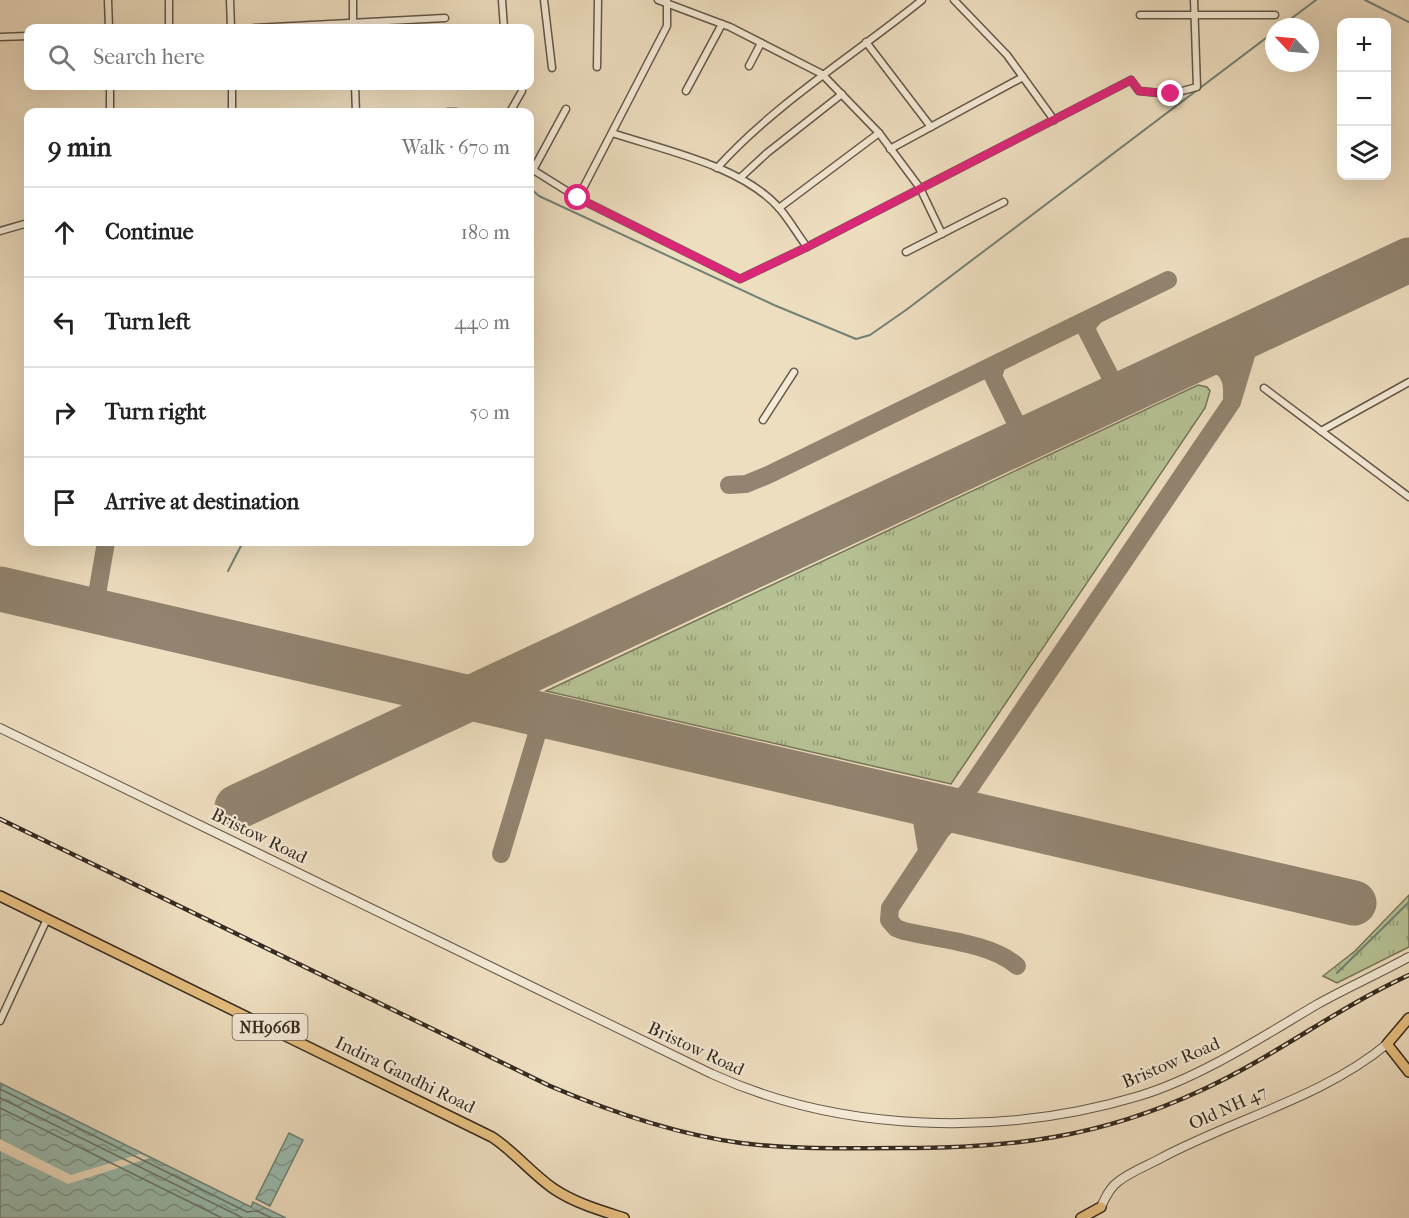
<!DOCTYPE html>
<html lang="en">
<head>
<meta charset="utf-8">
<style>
	:root { --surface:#fff; --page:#f2f2f2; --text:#222; --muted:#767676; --line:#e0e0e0 }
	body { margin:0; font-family:"IM FELL French Canon",serif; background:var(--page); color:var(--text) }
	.controls { position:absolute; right:18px; top:18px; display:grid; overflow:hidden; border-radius:12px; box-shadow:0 6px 24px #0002 }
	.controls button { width:54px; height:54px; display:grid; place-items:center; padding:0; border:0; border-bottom:2px solid var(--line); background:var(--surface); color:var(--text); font:30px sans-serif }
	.compass { position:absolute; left:1265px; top:18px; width:54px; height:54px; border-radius:50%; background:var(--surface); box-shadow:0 6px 24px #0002; rotate:296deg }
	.stop { position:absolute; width:18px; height:18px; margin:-14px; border:4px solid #db2777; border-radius:50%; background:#fff }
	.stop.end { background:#db2777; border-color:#fff; box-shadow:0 2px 6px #0008 }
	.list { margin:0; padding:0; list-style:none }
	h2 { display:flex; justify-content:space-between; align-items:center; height:78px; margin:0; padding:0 24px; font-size:26px }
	h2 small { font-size:20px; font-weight:400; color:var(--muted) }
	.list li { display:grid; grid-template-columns:39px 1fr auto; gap:18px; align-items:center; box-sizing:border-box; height:90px; padding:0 24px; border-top:2px solid var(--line) }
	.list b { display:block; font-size:22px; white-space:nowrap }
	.list em { font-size:20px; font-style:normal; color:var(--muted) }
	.icon { flex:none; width:33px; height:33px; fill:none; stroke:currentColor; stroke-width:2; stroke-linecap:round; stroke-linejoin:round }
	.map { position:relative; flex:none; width:1409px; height:1218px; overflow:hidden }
	.search { position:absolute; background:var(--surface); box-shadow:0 6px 24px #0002; left:24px; top:24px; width:510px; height:66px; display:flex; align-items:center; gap:15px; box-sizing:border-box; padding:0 21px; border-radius:12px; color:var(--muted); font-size:22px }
	.panel { position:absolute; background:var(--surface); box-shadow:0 6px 24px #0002; left:24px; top:108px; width:510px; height:438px; border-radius:12px }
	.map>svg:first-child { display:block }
	.grass { fill:url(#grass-tufts); stroke:#76765a; stroke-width:1.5 }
	.water { fill:url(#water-waves); stroke:#718276; stroke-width:1.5 }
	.pier { fill:#eedec0 }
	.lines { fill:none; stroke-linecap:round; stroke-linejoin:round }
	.shore { stroke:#687468; stroke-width:1.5 }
	.stream { stroke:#718276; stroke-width:2 }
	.taxiway { stroke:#928470; stroke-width:18 }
	.runway { stroke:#928470; stroke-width:45 }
	.minor-casing { stroke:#645848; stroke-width:9 }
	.tertiary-casing { stroke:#645848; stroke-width:10 }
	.primary-casing { stroke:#362b20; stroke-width:12 }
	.trunk-casing { stroke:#362b20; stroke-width:12 }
	.minor { stroke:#f4ead6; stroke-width:6 }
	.tertiary { stroke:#f4ead6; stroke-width:8 }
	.primary { stroke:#e7bf80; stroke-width:9 }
	.trunk { stroke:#e7bf80; stroke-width:9 }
	.rail-casing { stroke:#362b20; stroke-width:4.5 }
	.rail { stroke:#f4ead6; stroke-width:2; stroke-dasharray:7; stroke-linecap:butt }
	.route { stroke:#db2777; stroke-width:8 }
	.labels { text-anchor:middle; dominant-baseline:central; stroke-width:4.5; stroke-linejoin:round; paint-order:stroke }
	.shield { fill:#f4ead6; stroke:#6f6457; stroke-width:1.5 }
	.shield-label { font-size:16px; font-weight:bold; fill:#362b20 }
	.street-label { font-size:18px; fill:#362b20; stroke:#f4ead6 }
</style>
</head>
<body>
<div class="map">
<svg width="1409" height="1218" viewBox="0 0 1409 1218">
	<defs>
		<pattern id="grass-tufts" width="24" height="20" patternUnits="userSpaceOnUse" patternTransform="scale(1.5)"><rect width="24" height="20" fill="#b6c294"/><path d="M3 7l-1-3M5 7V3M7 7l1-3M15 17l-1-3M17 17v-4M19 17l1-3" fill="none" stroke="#959e78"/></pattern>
		<pattern id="water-waves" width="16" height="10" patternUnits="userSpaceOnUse" patternTransform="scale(1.5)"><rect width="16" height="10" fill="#99bcaf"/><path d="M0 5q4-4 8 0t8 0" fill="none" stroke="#7e998e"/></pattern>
	</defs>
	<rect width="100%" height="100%" fill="#eedec0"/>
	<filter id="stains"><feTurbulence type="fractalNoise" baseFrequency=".00333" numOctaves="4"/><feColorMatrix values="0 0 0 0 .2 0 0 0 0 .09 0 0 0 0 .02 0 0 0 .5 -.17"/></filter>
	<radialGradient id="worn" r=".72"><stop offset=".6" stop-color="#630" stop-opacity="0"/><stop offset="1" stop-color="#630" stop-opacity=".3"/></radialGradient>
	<g class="grass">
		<path d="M 1198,385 L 1207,387 L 1210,391 L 1205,408 L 951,784 L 546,691 Z"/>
		<path d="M 1409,895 L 1409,947 L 1337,983 L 1323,976 L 1355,951 Z"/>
	</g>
	<g class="water">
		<path d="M 0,1083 L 251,1207 L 253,1202 L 286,1218 L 0,1218 Z"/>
		<path d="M 289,1133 L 303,1140 L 270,1206 L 256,1199 Z"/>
	</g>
	<path class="pier" d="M 0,1139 L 71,1175 L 140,1154 L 149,1158 L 68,1184 L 0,1151 Z"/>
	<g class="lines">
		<g class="shore">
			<path d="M 0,1089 L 247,1212 L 257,1211 L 272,1218"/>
			<path d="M 0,1098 L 243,1218"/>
			<path d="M 0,1108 L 222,1218"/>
		</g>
		<g class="stream">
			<path d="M 1365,0 L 1409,22"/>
			<path d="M 1280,27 L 1316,0"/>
			<path d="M 530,188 L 539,196 L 774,305 L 856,339 L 870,335 L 906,310 L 1274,32"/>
			<path d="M 228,571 L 243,542"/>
			<path d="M 1337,973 L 1409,902"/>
		</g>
		<g class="taxiway">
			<path d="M 1094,317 L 1088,324 L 1087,331 L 1113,382 L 1119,388 L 1128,391"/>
			<path d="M 997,364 L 993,376 L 1018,427 L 1024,433 L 1034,435"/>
			<path d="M 1184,365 C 1212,361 1234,361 1232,397"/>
			<path d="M 729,485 L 746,484 L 768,475 L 1168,280"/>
			<path d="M 103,612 L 98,607 L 96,600 L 106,542"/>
			<path d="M 522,710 L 534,722 L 537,734"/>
			<path d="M 919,803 L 927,851"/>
			<path d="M 939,808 L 953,805 L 967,792"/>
			<path d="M 974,816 L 964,808 L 963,800 L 967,792 L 1232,402 L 1250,342 L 1276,322"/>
			<path d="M 974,816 L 952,820 L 941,831 L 890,908 L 889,920 L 896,928 L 904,931 C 937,939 992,943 1017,966"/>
			<path d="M 501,854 L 537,734 L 544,724 L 560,719"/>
		</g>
		<g class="runway">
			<path d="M 0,589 L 1354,903"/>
			<path d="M 237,807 L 1409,260"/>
		</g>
		<defs>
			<g id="minor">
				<path d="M 108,0 L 109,28"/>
				<path d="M 230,0 L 231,28"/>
				<path d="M 353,0 L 353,28"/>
				<path d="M 502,0 L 504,28"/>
				<path d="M 544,0 L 552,68"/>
				<path d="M 658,0 L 730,27 L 822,74 L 879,133 L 920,188 L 942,234"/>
				<path d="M 954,0 L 1007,55 L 1054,120"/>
				<path d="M 1140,15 L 1275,15"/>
				<path d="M 169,28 L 169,0"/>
				<path d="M 254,28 L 445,18"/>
				<path d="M 0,37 L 28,36"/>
				<path d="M 866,42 L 931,127"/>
				<path d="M 749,66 L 761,43"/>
				<path d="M 597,67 L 598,0"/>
				<path d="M 110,86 L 110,112"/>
				<path d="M 232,86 L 232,112"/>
				<path d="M 355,86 L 356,112"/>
				<path d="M 686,91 L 722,24"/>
				<path d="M 448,112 L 456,112"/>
				<path d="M 510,112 L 522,91"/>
				<path d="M 612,133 C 664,150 743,166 780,209 C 790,221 798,235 807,247"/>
				<path d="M 890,149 L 1023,77"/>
				<path d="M 530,168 L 578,198 L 740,279 L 807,247 L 1131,80 L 1139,91 L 1171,94 L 1197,87 L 1194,0"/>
				<path d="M 717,168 C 777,102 853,56 922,0"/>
				<path d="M 533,170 L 566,109"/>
				<path d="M 740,178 L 767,153 L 842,94"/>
				<path d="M 578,198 L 667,26 L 667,0"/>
				<path d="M 779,208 L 879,133"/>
				<path d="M 0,231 L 28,223"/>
				<path d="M 906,252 L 1004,202"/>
				<path d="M 1264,388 L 1409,497"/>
				<path d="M 763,420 L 794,372"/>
				<path d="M 1321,431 L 1409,382"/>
				<path d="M 0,1021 L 47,919"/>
			</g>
			<g id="tertiary">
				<path d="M 0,728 L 712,1074 C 841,1133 1003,1137 1139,1096 C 1199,1078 1262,1037 1316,1005 C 1346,988 1378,974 1409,957"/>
				<path d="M 1101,1207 C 1105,1198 1110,1187 1119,1181 C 1132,1171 1149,1165 1163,1157 C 1235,1119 1325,1096 1387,1044"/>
			</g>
			<path id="primary" d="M 1409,1018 L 1387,1044 L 1409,1072"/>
			<g id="trunk">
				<path d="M 0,896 L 492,1137 C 515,1152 531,1173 554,1189 C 575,1203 599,1210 624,1218"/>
				<path d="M 1081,1218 L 1101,1207"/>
			</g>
		</defs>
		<use href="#minor" class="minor-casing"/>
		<use href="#tertiary" class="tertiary-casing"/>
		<use href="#primary" class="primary-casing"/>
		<use href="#trunk" class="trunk-casing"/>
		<use href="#minor" class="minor"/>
		<use href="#tertiary" class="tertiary"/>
		<use href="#primary" class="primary"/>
		<use href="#trunk" class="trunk"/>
		<defs>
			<path id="rail" d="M 0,819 L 550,1086 C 611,1112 674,1134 741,1143 C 794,1150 847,1148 900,1148 C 1012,1148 1099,1138 1202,1090 C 1274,1057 1337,1008 1409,975"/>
		</defs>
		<use href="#rail" class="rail-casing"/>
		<use href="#rail" class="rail"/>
	</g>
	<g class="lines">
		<path class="route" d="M 578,198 L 740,279 L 807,247 L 1131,80 L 1139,91 L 1171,94"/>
	</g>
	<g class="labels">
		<rect class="shield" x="232.5" y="1014" width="75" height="26" rx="4.5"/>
		<g class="shield-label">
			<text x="270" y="1027">NH966B</text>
		</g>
		<g class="street-label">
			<text transform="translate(259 836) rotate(26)">Bristow Road</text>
			<text transform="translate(696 1049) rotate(25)">Bristow Road</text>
			<text transform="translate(1171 1063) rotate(-23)">Bristow Road</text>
			<text transform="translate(405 1075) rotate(26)">Indira Gandhi Road</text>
			<text transform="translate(1228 1108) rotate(-24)">Old NH 47</text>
		</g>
	</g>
	<rect width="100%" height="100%" filter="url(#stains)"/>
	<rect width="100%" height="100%" fill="url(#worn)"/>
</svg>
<div class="controls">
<button>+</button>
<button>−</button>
<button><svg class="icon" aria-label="layers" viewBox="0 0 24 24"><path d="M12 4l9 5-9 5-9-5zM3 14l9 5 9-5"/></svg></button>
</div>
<svg class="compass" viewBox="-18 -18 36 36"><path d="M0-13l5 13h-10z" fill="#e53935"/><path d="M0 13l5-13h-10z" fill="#767676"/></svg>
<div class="stop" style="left:578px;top:198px"></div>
<div class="stop end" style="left:1171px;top:94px"></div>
<div class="search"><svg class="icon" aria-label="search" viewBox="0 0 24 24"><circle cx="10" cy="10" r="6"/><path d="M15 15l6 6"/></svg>Search here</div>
<section class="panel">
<h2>9 min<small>Walk · 670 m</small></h2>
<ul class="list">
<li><svg class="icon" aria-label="ahead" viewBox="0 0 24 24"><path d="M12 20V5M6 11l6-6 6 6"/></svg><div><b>Continue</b></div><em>180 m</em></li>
<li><svg class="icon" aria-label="left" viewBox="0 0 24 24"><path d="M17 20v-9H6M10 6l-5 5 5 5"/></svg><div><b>Turn left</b></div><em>440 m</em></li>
<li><svg class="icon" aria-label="right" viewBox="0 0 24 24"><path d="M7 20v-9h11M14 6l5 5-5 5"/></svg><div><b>Turn right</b></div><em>50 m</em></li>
<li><svg class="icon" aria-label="arrive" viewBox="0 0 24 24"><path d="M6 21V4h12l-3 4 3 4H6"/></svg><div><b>Arrive at destination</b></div></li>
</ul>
</section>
</div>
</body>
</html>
